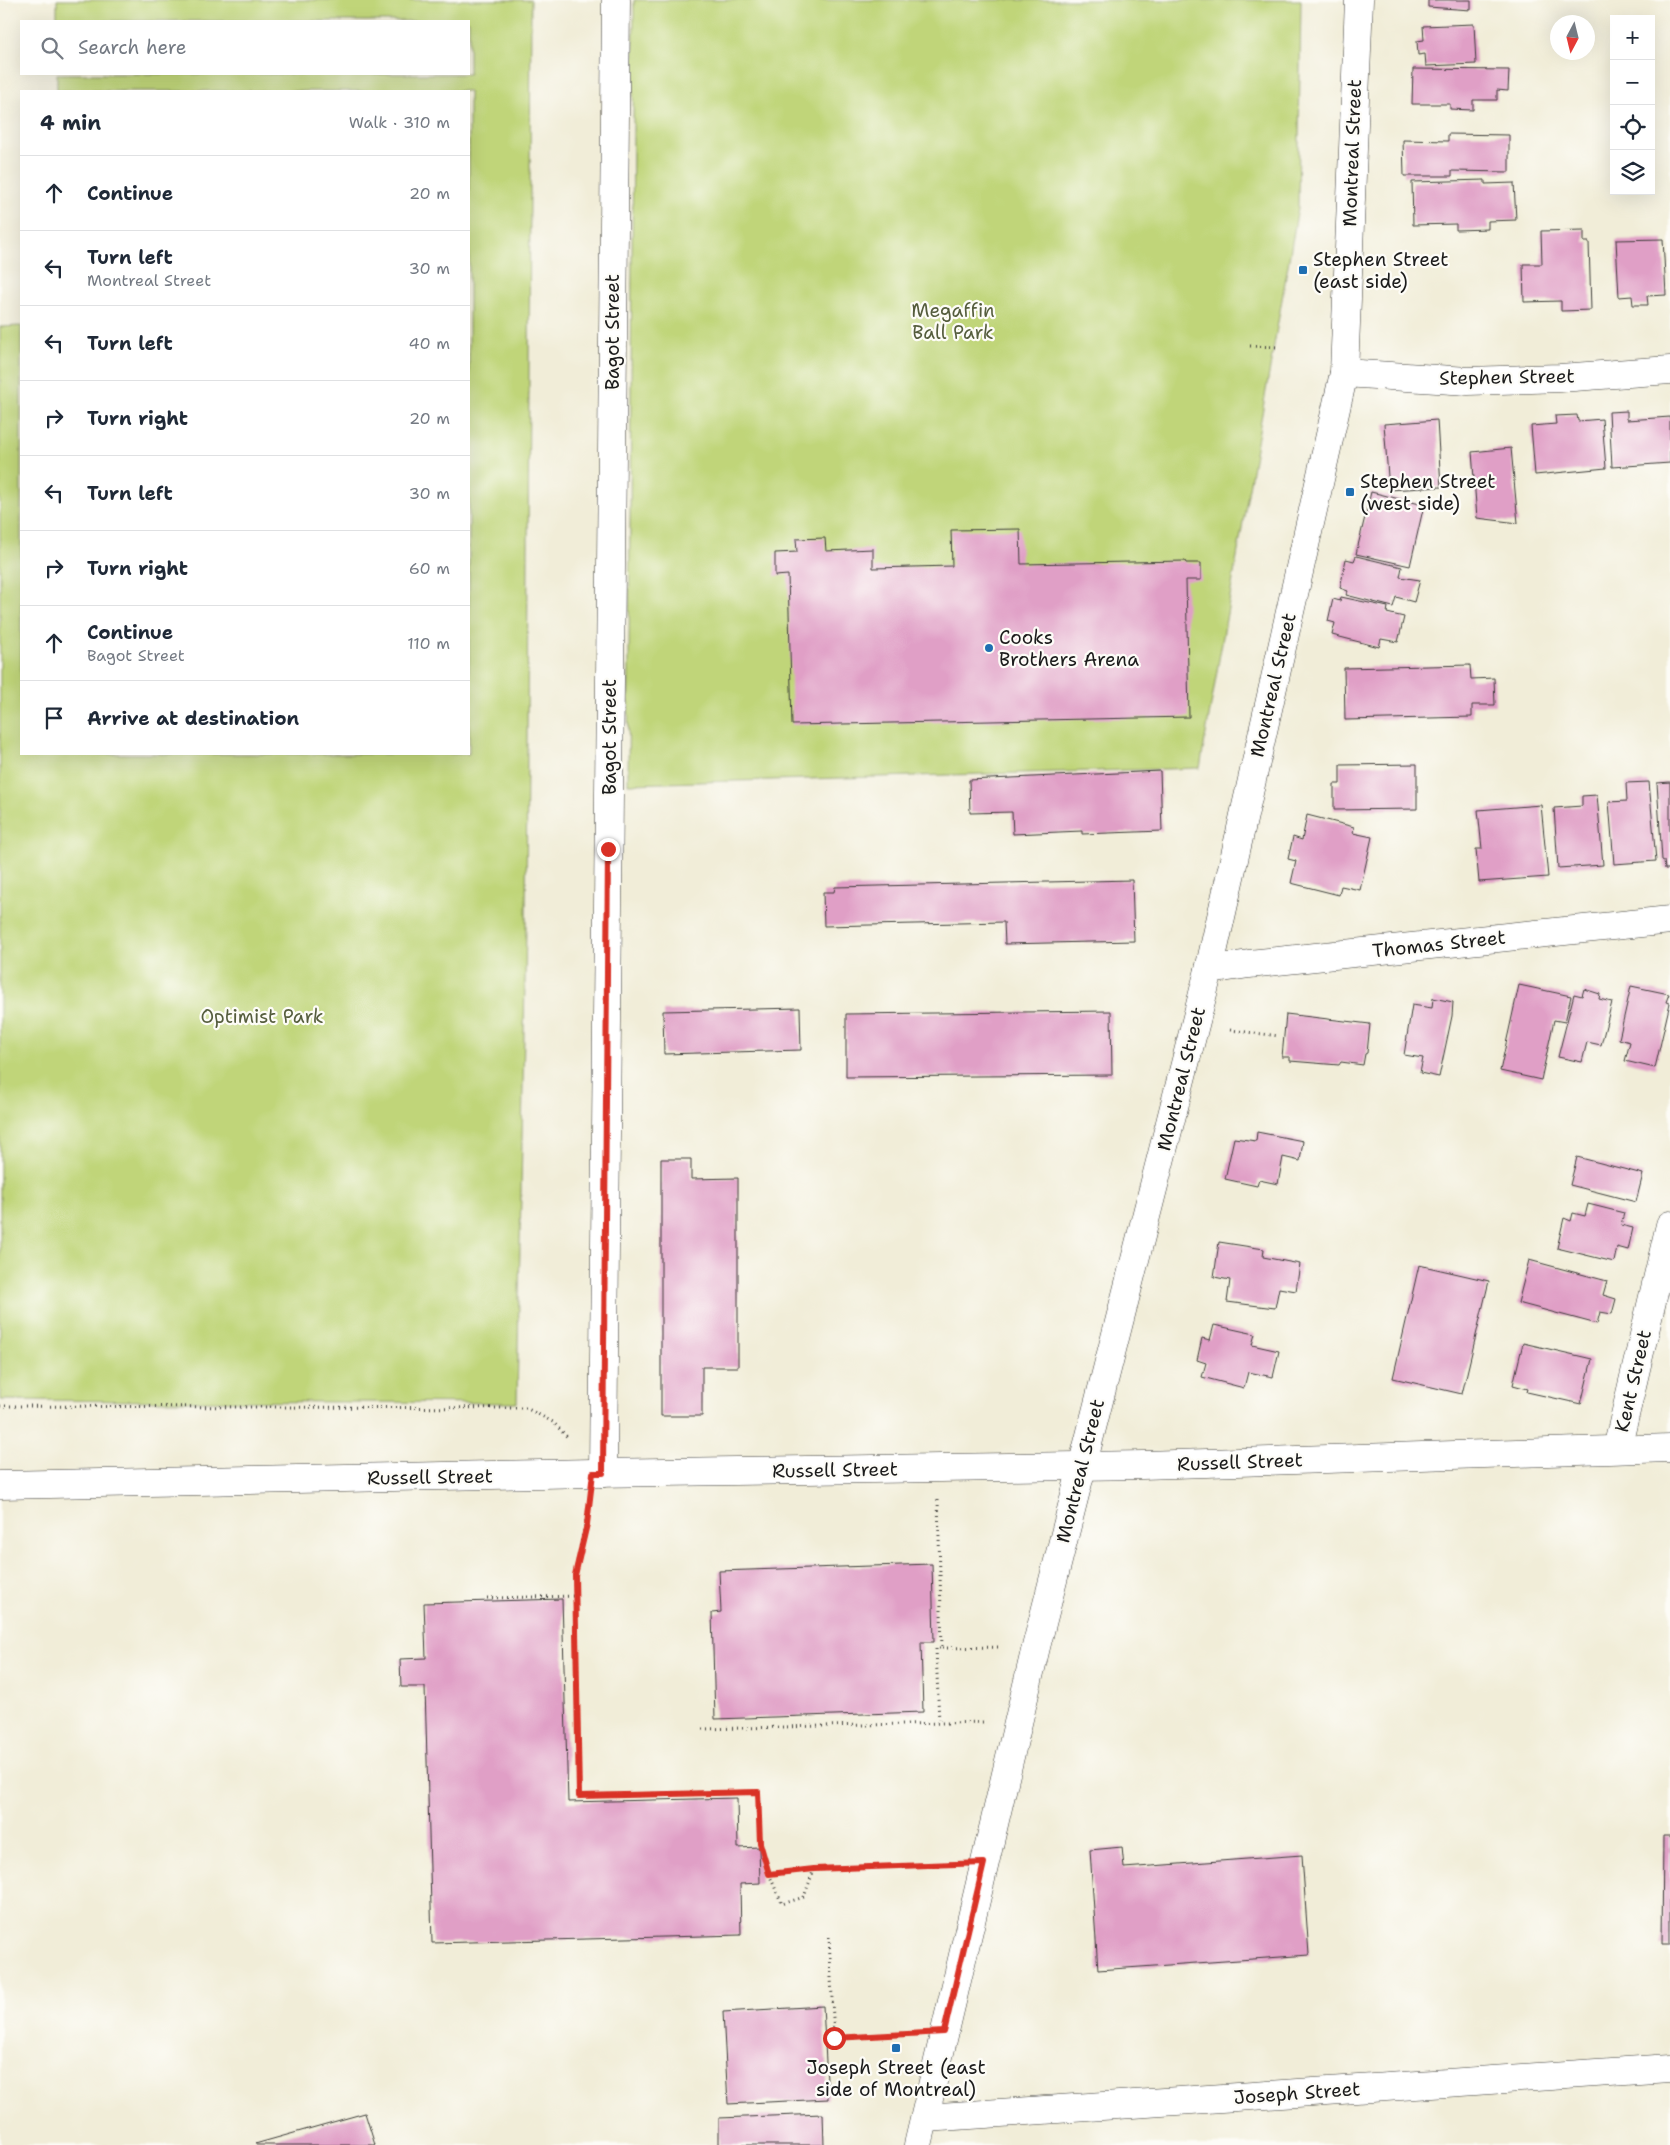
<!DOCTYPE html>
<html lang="en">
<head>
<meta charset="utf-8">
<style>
	:root { --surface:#fff; --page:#f6f6f7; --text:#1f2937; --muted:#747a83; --line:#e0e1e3 }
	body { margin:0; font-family:"Shantell Sans",sans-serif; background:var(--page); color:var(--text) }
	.controls { position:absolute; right:15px; top:15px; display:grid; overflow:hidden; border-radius:0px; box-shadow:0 5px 20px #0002 }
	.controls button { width:45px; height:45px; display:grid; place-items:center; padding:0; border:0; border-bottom:1px solid var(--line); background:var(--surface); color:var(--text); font:25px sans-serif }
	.compass { position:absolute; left:1550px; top:15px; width:45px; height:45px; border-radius:50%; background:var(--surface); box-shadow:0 5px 20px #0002; rotate:187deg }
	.stop { position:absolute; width:15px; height:15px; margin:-11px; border:4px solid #d93025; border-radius:50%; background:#fff }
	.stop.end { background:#d93025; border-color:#fff; box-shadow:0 1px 5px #0008 }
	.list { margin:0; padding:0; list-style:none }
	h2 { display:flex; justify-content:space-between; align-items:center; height:65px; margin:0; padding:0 20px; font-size:21px }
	h2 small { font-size:16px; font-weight:400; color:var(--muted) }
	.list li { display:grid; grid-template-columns:32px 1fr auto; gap:15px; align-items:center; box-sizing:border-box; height:75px; padding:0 20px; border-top:1px solid var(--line) }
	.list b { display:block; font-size:19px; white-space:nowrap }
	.list p { margin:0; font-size:16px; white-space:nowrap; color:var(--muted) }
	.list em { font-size:16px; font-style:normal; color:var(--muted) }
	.icon { flex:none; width:28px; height:28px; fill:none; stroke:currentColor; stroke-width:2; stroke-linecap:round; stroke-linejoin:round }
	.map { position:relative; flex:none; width:1670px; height:2145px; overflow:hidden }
	.search { position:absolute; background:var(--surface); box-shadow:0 5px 20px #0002; left:20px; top:20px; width:450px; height:55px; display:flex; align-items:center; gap:12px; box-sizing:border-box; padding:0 18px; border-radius:0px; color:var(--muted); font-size:19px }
	.panel { position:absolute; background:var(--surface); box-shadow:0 5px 20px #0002; left:20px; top:90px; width:450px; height:665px; border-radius:0px }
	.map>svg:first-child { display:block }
	.green { fill:#c0d579; stroke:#6e784a }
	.building { fill:#e09fc6 }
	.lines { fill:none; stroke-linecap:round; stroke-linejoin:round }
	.street-casing { stroke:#3c3b38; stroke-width:29 }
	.secondary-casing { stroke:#3c3b38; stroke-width:29 }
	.path { stroke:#3c3b38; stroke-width:3; stroke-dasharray:1 4; stroke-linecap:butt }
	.street { stroke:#fff; stroke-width:28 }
	.secondary { stroke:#fff; stroke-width:28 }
	.route { stroke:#d93025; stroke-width:6 }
	.poi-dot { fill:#1f6fb2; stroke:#fdfcf7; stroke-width:2 }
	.labels { text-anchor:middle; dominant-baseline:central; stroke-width:4.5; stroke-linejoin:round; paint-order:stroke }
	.street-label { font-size:19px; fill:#1c1c1c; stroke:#fdfcf7 }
	.poi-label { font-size:19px; fill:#1c1c1c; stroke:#fdfcf7; text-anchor:start }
	.park-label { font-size:19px; fill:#555d3d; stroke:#fdfcf7 }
</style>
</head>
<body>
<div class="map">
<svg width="1670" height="2145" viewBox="0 0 1670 2145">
	<rect width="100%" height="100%" fill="#fdfcf7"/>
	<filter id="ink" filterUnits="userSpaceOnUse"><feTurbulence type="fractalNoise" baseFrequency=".02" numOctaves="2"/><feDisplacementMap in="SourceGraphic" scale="10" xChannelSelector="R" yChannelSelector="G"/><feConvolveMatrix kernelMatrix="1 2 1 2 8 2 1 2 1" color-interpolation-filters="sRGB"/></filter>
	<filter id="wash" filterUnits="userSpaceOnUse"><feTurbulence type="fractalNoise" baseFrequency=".0096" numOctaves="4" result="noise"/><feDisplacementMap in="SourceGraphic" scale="20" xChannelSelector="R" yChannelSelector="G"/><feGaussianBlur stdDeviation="1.12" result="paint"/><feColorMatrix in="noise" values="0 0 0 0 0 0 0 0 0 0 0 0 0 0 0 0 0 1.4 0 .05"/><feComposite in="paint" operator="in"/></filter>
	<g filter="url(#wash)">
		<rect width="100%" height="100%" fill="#f1edd8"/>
		<g class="green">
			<path d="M 57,0 L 531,0 L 526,927 L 517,1403 L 0,1400 L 0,327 L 21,326 L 21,754 L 469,754 L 469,91 L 57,91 L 57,74 L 469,74 L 469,21 L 57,21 Z"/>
			<path d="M 634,0 L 1301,0 L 1298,208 L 1200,768 L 628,784 Z"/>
		</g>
		<g id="blocks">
			<g class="building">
				<path d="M 1428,0 L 1471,0 L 1471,10 L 1428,7 Z"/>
				<path d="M 1474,24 L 1476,64 L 1426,66 L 1425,54 L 1418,55 L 1417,41 L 1424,40 L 1423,26 Z"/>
				<path d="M 1413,69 L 1509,70 L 1508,91 L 1497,90 L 1497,100 L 1473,100 L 1473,110 L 1450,109 L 1450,104 L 1412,104 Z"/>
				<path d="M 1448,134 L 1509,135 L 1509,172 L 1452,171 L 1452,176 L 1404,176 L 1403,140 L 1448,141 Z"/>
				<path d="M 1485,180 L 1485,184 L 1514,183 L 1516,220 L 1488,221 L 1488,229 L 1456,230 L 1456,224 L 1413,225 L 1412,182 Z"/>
				<path d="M 1584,230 L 1584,242 L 1589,242 L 1591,310 L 1561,311 L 1561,301 L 1524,302 L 1523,264 L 1542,264 L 1541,231 Z"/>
				<path d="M 1663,239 L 1666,295 L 1647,296 L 1648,305 L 1633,305 L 1632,296 L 1619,297 L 1616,240 Z"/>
				<path d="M 1627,411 L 1627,420 L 1670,417 L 1670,463 L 1612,467 L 1609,412 Z"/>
				<path d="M 1577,415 L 1578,421 L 1602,419 L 1606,468 L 1535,475 L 1531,426 L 1556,424 L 1555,416 Z"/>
				<path d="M 1437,420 L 1441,487 L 1389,490 L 1384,424 Z"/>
				<path d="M 1511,448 L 1518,523 L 1477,518 L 1472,452 Z"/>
				<path d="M 1371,492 L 1424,505 L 1410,566 L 1356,554 Z"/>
				<path d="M 1020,529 L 1021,564 L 1185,561 L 1186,563 L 1201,563 L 1201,580 L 1186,580 L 1189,717 L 792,725 L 788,575 L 775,576 L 775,553 L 797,552 L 796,539 L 825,538 L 826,551 L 873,549 L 873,568 L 952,566 L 951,530 Z"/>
				<path d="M 1356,556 L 1402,567 L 1400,577 L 1420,580 L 1414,602 L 1396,597 L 1393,607 L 1346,595 L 1348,591 L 1340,588 L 1346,559 L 1354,561 Z"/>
				<path d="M 1341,597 L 1388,607 L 1387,613 L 1404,617 L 1398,642 L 1381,639 L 1379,647 L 1332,635 L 1335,623 L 1328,621 L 1333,599 L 1340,601 Z"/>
				<path d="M 1470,665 L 1471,679 L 1494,678 L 1495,705 L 1472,705 L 1472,717 L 1345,720 L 1344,668 Z"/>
				<path d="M 1417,764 L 1417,809 L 1334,810 L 1334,784 L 1340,784 L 1340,765 Z"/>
				<path d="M 1160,771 L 1162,831 L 1082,834 L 1082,831 L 1013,834 L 1012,812 L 970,813 L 969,780 Z"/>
				<path d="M 1649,782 L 1656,861 L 1614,864 L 1609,802 L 1627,801 L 1626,783 Z"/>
				<path d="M 1670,782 L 1670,869 L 1665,869 L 1664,861 L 1662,860 L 1657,783 Z"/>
				<path d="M 1597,795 L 1603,865 L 1558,868 L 1554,808 L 1582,806 L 1582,796 Z"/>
				<path d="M 1541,805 L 1548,877 L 1479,882 L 1476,849 L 1482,849 L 1478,810 Z"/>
				<path d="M 1307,815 L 1354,827 L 1353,833 L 1372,837 L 1360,890 L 1341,886 L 1339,895 L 1291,883 L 1296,861 L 1288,859 L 1293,837 L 1302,840 Z"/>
				<path d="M 1132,880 L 1134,941 L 1005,944 L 1004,922 L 824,926 L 823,892 L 834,892 L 835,887 Z"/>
				<path d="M 1519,985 L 1571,996 L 1565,1022 L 1554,1020 L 1541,1080 L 1500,1071 Z"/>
				<path d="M 1631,986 L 1669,994 L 1666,1002 L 1670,1003 L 1655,1068 L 1625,1061 L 1630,1042 L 1619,1039 Z"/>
				<path d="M 1584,989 L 1600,994 L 1599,999 L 1612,1002 L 1601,1045 L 1587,1042 L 1582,1062 L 1558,1057 L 1574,994 L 1582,996 Z"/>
				<path d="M 1433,998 L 1453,1002 L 1452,1016 L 1439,1077 L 1420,1073 L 1423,1058 L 1404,1055 L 1412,1005 L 1432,1008 Z"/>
				<path d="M 800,1008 L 801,1050 L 664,1054 L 663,1011 Z"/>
				<path d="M 1111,1011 L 1112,1075 L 846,1077 L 846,1014 Z"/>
				<path d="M 1286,1014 L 1370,1024 L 1367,1053 L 1365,1054 L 1363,1065 L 1341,1062 L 1339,1065 L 1290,1061 L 1290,1057 L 1282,1057 Z"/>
				<path d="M 1257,1132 L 1303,1141 L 1300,1161 L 1283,1157 L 1278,1184 L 1259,1180 L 1257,1186 L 1225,1179 L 1234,1138 L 1256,1141 Z"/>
				<path d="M 1577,1157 L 1643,1174 L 1636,1202 L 1570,1185 Z"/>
				<path d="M 661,1159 L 691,1159 L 691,1179 L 738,1178 L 738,1367 L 702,1367 L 702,1416 L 661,1416 Z"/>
				<path d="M 1588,1204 L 1624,1213 L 1621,1225 L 1633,1228 L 1628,1250 L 1617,1247 L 1614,1262 L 1557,1248 L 1564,1218 L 1571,1221 L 1573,1213 L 1585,1216 Z"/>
				<path d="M 1219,1242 L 1264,1249 L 1263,1257 L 1300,1264 L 1296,1291 L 1279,1288 L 1275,1308 L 1227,1302 L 1230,1280 L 1214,1277 Z"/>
				<path d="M 1529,1260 L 1607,1281 L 1603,1295 L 1616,1299 L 1612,1314 L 1600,1312 L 1597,1324 L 1518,1303 Z"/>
				<path d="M 1419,1265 L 1489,1281 L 1462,1394 L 1393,1378 Z"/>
				<path d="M 1214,1325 L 1255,1334 L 1252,1345 L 1279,1351 L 1273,1377 L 1248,1372 L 1244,1388 L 1202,1377 L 1206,1363 L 1197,1360 L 1202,1338 L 1210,1340 Z"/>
				<path d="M 1523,1343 L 1592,1359 L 1581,1404 L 1527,1392 L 1528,1389 L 1513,1385 Z"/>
				<path d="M 932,1564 L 934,1642 L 921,1642 L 923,1712 L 715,1719 L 712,1613 L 721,1612 L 719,1571 Z"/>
				<path d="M 562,1599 L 568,1802 L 737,1798 L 738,1848 L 759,1847 L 760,1883 L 740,1884 L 741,1935 L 432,1943 L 425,1687 L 401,1687 L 400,1659 L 426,1658 L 424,1603 Z"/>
				<path d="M 1663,1836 L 1670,1836 L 1670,1945 L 1662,1945 Z"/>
				<path d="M 1122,1847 L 1124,1868 L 1302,1855 L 1309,1955 L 1098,1970 L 1090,1850 Z"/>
				<path d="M 823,2006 L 828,2099 L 728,2104 L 723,2012 Z"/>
				<path d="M 365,2113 L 375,2145 L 256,2145 L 255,2144 Z"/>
				<path d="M 823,2114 L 824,2145 L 719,2145 L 719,2118 Z"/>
			</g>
		</g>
	</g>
	<g filter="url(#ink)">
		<use href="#blocks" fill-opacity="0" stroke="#3c3b38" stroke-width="1"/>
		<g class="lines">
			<defs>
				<g id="street">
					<path d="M 1209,970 L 1249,964 L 1670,920"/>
					<path d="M 1617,1449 L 1670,1225"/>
					<path d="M 603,1473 L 616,0"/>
					<path d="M 0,1485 L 593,1473 L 1143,1465 L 1670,1448"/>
					<path d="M 925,2118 L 1670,2068"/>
				</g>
				<g id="secondary">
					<path d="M 1344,373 L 1468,381 L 1560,378 L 1670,370"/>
					<path d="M 918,2145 L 1036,1647 L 1209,970 L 1344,373 L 1359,0"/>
				</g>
			</defs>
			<use href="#street" class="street-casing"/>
			<use href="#secondary" class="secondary-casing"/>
			<g class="path">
				<path d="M 1250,346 L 1279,347"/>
				<path d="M 1230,1030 L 1279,1036"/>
				<path d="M 0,1406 L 526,1408 L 553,1422 L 569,1439"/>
				<path d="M 938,1500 L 942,1648 L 936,1648 L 939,1723"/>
				<path d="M 589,1506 L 575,1575 L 579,1796 L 758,1792 L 760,1843 L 769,1874"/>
				<path d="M 487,1598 L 575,1596"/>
				<path d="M 942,1648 L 1001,1647"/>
				<path d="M 702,1729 L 984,1722"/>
				<path d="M 814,1869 L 769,1874 L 782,1904 L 804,1897 L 814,1869 L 951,1864"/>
				<path d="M 829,1937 L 834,2038 L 910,2034"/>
			</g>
			<use href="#street" class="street"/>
			<use href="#secondary" class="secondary"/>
		</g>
	</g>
	<g class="lines" filter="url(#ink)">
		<path class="route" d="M 608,849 L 603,1473 L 593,1473 L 587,1524 L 575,1575 L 579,1796 L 758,1792 L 760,1843 L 769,1874 L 814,1869 L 984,1863 L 944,2032 L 834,2038"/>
	</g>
	<g class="poi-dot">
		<rect x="1298" y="265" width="10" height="10" rx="2.5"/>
		<rect x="1345" y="487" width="10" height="10" rx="2.5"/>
		<circle cx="989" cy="648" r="5"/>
		<rect x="891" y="2043" width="10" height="10" rx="2.5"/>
	</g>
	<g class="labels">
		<g class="street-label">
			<text transform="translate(1352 153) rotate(-88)">Montreal Street</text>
			<text transform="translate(612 332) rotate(-90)">Bagot Street</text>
			<text transform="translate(1507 377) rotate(-1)">Stephen Street</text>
			<text transform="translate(1273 685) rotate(-77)">Montreal Street</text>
			<text transform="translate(609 737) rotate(-90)">Bagot Street</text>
			<text transform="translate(1439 944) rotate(-6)">Thomas Street</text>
			<text transform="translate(1181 1079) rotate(-76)">Montreal Street</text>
			<text transform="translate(1633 1381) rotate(-77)">Kent Street</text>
			<text transform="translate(1240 1462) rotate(-2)">Russell Street</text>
			<text transform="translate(835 1470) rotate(-1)">Russell Street</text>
			<text transform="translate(1080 1471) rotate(-76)">Montreal Street</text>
			<text transform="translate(430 1477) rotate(-1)">Russell Street</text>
			<text transform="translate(1297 2093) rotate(-4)">Joseph Street</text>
		</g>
		<g class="poi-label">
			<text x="1313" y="259">Stephen Street<tspan x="1313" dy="22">(east side)</tspan></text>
			<text x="1360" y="481">Stephen Street<tspan x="1360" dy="22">(west side)</tspan></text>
			<text x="999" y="637">Cooks<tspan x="999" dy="22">Brothers Arena</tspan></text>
			<text x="896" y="2067" text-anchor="middle">Joseph Street (east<tspan x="896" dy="22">side of Montreal)</tspan></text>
		</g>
		<g class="park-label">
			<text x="953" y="310">Megaffin<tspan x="953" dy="22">Ball Park</tspan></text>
			<text x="262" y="1016">Optimist Park</text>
		</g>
	</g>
</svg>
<div class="controls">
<button>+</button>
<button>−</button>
<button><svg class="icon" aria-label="locate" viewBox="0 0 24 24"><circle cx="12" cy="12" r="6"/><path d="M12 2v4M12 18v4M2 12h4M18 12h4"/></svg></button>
<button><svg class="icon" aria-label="layers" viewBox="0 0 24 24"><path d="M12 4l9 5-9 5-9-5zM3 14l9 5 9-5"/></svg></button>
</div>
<svg class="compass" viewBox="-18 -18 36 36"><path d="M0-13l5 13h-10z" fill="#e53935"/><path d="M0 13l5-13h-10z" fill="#747a83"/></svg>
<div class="stop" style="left:834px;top:2038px"></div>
<div class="stop end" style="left:608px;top:849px"></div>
<div class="search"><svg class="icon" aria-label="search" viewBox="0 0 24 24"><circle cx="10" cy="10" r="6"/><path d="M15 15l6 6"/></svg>Search here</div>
<section class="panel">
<h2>4 min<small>Walk · 310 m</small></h2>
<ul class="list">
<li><svg class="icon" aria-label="ahead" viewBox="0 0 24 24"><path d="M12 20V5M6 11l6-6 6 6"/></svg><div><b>Continue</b></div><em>20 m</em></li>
<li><svg class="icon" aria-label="left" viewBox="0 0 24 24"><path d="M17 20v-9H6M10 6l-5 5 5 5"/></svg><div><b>Turn left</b><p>Montreal Street</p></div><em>30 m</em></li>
<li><svg class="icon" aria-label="left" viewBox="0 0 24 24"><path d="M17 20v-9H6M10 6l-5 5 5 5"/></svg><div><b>Turn left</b></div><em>40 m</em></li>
<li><svg class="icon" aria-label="right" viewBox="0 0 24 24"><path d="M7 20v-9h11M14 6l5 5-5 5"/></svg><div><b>Turn right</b></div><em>20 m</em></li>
<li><svg class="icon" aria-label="left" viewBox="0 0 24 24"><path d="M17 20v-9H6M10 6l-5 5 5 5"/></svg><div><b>Turn left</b></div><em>30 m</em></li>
<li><svg class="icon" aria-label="right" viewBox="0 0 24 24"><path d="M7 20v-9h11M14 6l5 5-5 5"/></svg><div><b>Turn right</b></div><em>60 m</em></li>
<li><svg class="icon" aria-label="ahead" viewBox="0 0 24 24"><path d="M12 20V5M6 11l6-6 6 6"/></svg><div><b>Continue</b><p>Bagot Street</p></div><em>110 m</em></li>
<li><svg class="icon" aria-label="arrive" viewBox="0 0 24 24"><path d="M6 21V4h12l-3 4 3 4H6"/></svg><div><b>Arrive at destination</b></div></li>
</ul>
</section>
</div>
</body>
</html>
